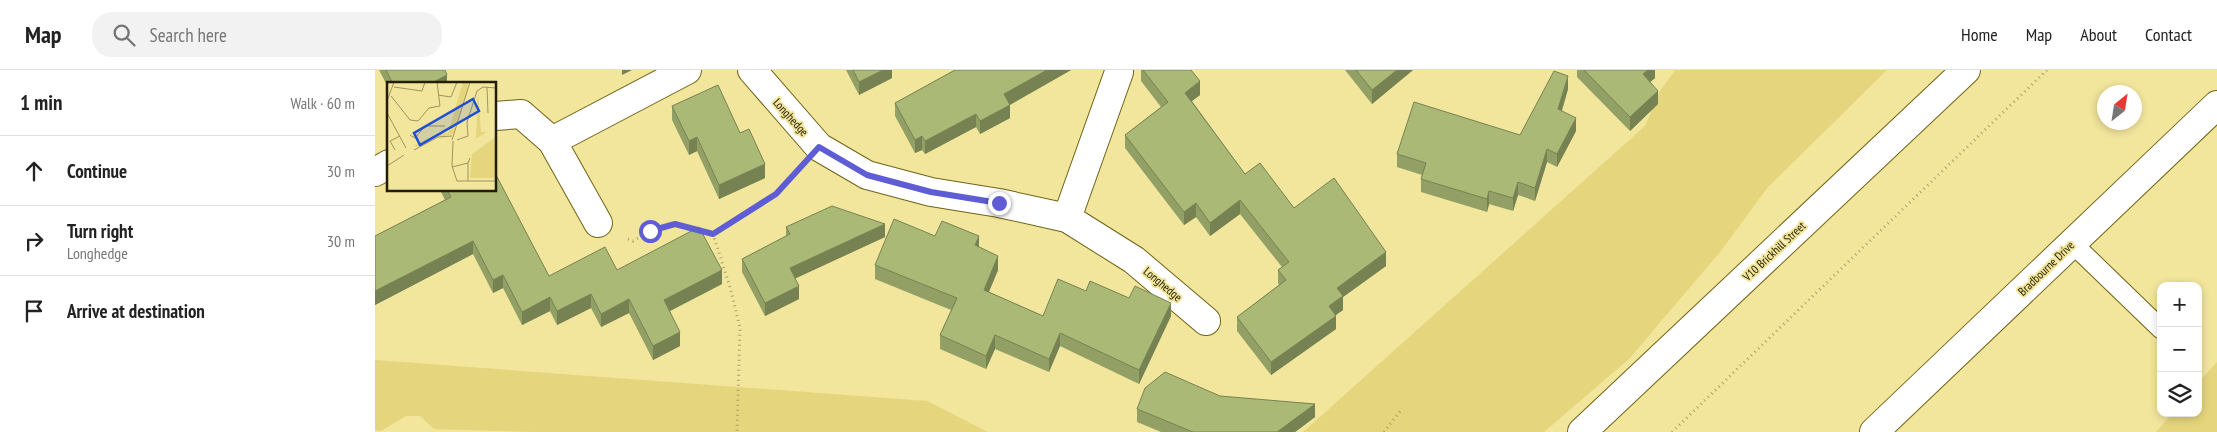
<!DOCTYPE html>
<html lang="en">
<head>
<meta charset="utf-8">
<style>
	:root { --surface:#fff; --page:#f2f2f2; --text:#222; --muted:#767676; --line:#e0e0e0 }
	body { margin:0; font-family:"PT Sans Narrow",sans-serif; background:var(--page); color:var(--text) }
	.controls { position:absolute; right:15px; bottom:15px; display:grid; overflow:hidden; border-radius:10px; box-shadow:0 2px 8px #0003 }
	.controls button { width:45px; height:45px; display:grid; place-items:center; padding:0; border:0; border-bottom:1px solid var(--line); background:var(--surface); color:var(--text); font:25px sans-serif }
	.compass { position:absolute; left:1722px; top:15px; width:45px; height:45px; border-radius:50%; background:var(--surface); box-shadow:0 2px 8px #0003; rotate:30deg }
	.stop { position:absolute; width:15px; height:15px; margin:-11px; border:4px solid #5f5dd5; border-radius:50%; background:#fff }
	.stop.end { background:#5f5dd5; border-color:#fff; box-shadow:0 1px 5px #0008 }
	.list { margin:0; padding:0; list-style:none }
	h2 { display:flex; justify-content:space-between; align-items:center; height:65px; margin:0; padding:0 20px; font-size:21px }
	h2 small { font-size:16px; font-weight:400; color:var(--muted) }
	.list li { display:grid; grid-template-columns:32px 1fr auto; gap:15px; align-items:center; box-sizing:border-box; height:70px; padding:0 20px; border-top:1px solid var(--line) }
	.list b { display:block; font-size:19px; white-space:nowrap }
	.list p { margin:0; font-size:16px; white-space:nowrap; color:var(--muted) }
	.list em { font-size:16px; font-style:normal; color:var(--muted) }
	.icon { flex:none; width:28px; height:28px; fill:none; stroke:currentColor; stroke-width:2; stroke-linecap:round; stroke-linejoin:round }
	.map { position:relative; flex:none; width:1842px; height:362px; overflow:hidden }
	header { display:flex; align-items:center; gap:30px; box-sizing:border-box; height:70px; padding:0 25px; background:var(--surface); border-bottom:1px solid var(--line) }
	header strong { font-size:24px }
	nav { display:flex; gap:28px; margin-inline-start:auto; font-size:18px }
	.search { width:350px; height:45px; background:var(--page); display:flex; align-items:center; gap:12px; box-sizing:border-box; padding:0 18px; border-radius:20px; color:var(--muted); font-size:19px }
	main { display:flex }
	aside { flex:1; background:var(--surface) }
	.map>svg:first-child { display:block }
	.green { fill:#e5d57c }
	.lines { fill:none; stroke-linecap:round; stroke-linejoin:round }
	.service-casing { stroke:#706418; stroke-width:21 }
	.minor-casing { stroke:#706418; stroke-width:30 }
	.tertiary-casing { stroke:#706418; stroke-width:30 }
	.path { stroke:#aca168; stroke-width:3; stroke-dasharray:1 4; stroke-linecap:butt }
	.service { stroke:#fff; stroke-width:19 }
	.minor { stroke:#fff; stroke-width:28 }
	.tertiary { stroke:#fff; stroke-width:28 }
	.wall { fill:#92a065 }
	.shaded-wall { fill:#778253 }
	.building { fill:#aaba76; stroke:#778253 }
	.route { stroke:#5f5dd5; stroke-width:6 }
	.labels { text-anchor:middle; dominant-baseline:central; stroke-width:4; stroke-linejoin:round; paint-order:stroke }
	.street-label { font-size:12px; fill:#231d01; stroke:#f2e59c }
	.inset-road { fill:none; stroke:#9f955e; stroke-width:1 }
	.view { fill:#1d4ed8; fill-opacity:0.15; stroke:#1d4ed8; stroke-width:2.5 }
	.inset-edge { fill:none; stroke:#231d01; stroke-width:2.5 }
</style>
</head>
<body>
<header>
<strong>Map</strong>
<div class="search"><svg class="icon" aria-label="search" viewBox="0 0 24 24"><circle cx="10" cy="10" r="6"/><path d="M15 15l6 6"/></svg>Search here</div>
<nav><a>Home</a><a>Map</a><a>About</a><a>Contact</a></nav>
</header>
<main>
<aside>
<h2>1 min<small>Walk · 60 m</small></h2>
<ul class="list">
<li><svg class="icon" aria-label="ahead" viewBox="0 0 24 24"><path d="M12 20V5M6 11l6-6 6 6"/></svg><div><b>Continue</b></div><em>30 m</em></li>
<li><svg class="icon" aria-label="right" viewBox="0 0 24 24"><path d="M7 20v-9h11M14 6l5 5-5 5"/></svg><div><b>Turn right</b><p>Longhedge</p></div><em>30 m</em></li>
<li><svg class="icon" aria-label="arrive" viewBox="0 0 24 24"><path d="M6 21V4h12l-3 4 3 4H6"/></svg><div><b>Arrive at destination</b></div></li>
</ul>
</aside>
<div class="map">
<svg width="1842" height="362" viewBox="0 0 1842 362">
	<rect width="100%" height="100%" fill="#f2e59c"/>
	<g class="green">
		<path d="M 1300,0 L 1512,0 L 1393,117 L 1345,182 L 1254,289 L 1169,362 L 928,362 L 1270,56 L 1285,21 Z"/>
		<path d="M 0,290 L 552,331 L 613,362 L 163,362 L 59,359 L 45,346 L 31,346 L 6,361 L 0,360 Z"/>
		<path d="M 1842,292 L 1842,362 L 1781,362 L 1798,343 L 1823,343 L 1823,313 Z"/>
	</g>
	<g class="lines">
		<defs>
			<path id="service" d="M 1697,173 L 1786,259"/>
			<g id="minor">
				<path d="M 377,0 L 444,77 L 492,105 L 556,122 L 624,133 L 692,148 L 759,190 L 831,251"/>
				<path d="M 120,46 L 146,44 L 177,71 L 312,0"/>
				<path d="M 177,71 L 223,153"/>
				<path d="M 0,102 L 14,94"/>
				<path d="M 692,148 L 744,2"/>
				<path d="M 1499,362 L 1842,35"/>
			</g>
			<path id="tertiary" d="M 1207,362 L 1591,0"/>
		</defs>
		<use href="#service" class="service-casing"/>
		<use href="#minor" class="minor-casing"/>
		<use href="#tertiary" class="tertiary-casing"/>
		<g class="path">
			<path d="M 338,164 L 401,124 L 421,102"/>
			<path d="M 253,169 L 258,171 L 275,161 L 300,154 L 338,164 L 355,217 L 365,258 L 362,362"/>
			<path d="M 1009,362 L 1026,340"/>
			<path d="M 1297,362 L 1672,0"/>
		</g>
		<use href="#service" class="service"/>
		<use href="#minor" class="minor"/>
		<use href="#tertiary" class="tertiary"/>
	</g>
	<g class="wall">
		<path d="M 4,0 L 70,0 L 72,14 L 14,14 L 14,19 Z"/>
		<path d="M 471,0 L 517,0 L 517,8 L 484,25 Z"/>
		<path d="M 580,0 L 696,0 L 635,35 L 635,48 L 605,64 L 601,57 L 550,84 L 547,80 L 540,83 L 520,46 L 520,33 Z"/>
		<path d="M 766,0 L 816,0 L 825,25 L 817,31 L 870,104 L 919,138 L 1011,196 L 968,227 L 968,240 L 960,245 L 961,259 L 896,305 L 862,261 L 862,247 L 904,215 L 903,213 L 903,200 L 907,197 L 865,144 L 835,166 L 821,147 L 809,155 L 750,78 L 750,65 L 786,37 L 766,11 Z"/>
		<path d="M 970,0 L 1038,0 L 997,34 Z"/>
		<path d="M 1202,0 L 1280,0 L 1280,8 L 1275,12 L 1283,34 L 1255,61 L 1202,7 Z"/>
		<path d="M 1193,19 L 1187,41 L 1201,61 L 1182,97 L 1172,92 L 1160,131 L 1143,125 L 1138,141 L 1114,134 L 1112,142 L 1046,122 L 1046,109 L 1047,105 L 1022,97 L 1022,84 L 1145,65 Z"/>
		<path d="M 297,36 L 365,63 L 390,108 L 344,129 L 322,81 L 314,85 L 297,50 Z"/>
		<path d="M 65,120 L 120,120 L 174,206 L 242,200 L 347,214 L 295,241 L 305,276 L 278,290 L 254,243 L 226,257 L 216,238 L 182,255 L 175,241 L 147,255 L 128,218 L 118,223 L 98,184 L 0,235 L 0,166 L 70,130 Z"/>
		<path d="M 411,157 L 510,167 L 420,208 L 424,229 L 390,246 L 367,202 L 367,189 L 411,166 Z"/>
		<path d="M 560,166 L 604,177 L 623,200 L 614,222 L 668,246 L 711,221 L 796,246 L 764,314 L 685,276 L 674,302 L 620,279 L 611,299 L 565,279 L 565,265 L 576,240 L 500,209 L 500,195 Z"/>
		<path d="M 845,326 L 940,347 L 920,362 L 786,362 L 762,352 L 762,339 Z"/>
	</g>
	<g class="shaded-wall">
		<path d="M 247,0 L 257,0 L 247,5 Z"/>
		<path d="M 508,0 L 517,0 L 517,8 L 484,25 L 484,12 Z"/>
		<path d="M 672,0 L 696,0 L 629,38 L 629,24 Z"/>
		<path d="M 1022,0 L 1038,0 L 997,34 L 997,20 Z"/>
		<path d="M 1273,0 L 1280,0 L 1280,8 L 1268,18 L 1268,4 Z"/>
		<path d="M 72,5 L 72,14 L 55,14 Z"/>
		<path d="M 1193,6 L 1193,19 L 1183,52 L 1183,39 Z"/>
		<path d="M 825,11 L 825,25 L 810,36 L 810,23 Z"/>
		<path d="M 1283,21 L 1283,34 L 1255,61 L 1255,47 Z"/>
		<path d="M 635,35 L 635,48 L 605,64 L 605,51 Z"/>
		<path d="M 601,44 L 601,57 L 550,84 L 550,71 Z"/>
		<path d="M 1201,48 L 1201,61 L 1182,97 L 1182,84 Z"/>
		<path d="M 547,66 L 547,80 L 540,83 L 540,70 Z"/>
		<path d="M 322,67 L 322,81 L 314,85 L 314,71 Z"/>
		<path d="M 1172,79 L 1172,92 L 1160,131 L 1160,118 Z"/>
		<path d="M 390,94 L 390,108 L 344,129 L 344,115 Z"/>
		<path d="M 1143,112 L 1143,125 L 1138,141 L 1138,128 Z"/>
		<path d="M 1114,121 L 1114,134 L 1112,142 L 1112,129 Z"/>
		<path d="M 865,130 L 865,144 L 835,166 L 835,153 Z"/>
		<path d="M 821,133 L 821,147 L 809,155 L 809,142 Z"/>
		<path d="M 510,154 L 510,167 L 415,211 L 415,198 Z"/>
		<path d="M 604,166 L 604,180 L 600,175 Z"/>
		<path d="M 98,171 L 98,184 L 0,235 L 0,221 Z"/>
		<path d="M 1011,182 L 1011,196 L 968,227 L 968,240 L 954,250 L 954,236 L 962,218 Z"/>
		<path d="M 623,186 L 623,200 L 609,233 L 609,220 Z"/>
		<path d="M 347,200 L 347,214 L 289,244 L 289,230 Z"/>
		<path d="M 128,205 L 128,218 L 118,223 L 118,210 Z"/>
		<path d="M 424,216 L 424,229 L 390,246 L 390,233 Z"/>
		<path d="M 216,224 L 216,238 L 182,255 L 182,241 Z"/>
		<path d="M 175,227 L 175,241 L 147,255 L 147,242 Z"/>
		<path d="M 254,229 L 254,243 L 226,257 L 226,244 Z"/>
		<path d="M 796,233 L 796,246 L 764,314 L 764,300 Z"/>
		<path d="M 961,246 L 961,259 L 896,305 L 896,292 Z"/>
		<path d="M 305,262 L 305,276 L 278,290 L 278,276 Z"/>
		<path d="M 685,263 L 685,276 L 674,302 L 674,289 Z"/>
		<path d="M 620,265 L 620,279 L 611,299 L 611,286 Z"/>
		<path d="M 940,334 L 940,347 L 920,362 L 902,362 Z"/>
	</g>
	<g class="building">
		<path d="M 11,0 L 70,0 L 72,5 L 55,14 L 18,14 Z"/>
		<path d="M 478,0 L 508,0 L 484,12 Z"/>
		<path d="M 580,0 L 672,0 L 629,24 L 635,35 L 605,51 L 601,44 L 550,71 L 547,66 L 540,70 L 520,33 Z"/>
		<path d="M 768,0 L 816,0 L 825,11 L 810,23 L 870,104 L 885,93 L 919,138 L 959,108 L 1011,182 L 962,218 L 968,226 L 954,236 L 961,246 L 896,292 L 862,247 L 911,210 L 903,200 L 914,192 L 865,130 L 835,153 L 821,133 L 809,142 L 750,65 L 793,32 Z"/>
		<path d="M 981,0 L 1022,0 L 997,20 Z"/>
		<path d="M 1209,0 L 1273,0 L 1268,4 L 1283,21 L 1255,47 Z"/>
		<path d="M 1179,1 L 1193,6 L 1183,39 L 1201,48 L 1182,84 L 1172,79 L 1160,118 L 1143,112 L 1138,128 L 1114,121 L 1112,129 L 1046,109 L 1051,93 L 1022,84 L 1039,32 L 1145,65 Z"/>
		<path d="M 343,15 L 365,63 L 374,59 L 390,94 L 344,115 L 322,67 L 314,71 L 297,36 Z"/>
		<path d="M 120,103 L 174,206 L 230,177 L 242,200 L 324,157 L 347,200 L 289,230 L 305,262 L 278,276 L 254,229 L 226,244 L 216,224 L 182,241 L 175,227 L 147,242 L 128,205 L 118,210 L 98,171 L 0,221 L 0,166 L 76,127 L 72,120 L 120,120 Z"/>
		<path d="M 457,136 L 510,154 L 415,198 L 424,216 L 390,233 L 367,189 L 415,164 L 411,157 Z"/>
		<path d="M 519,149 L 560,166 L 567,151 L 604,166 L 600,175 L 623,186 L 609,220 L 668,246 L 683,209 L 711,221 L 715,211 L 754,228 L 760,216 L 796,233 L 764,300 L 685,263 L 674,289 L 620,265 L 611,286 L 565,265 L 582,228 L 500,195 Z"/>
		<path d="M 790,302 L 845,326 L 940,334 L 902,362 L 818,362 L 762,339 L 770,318 Z"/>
	</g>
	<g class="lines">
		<path class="route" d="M 275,161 L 300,154 L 338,164 L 401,124 L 444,77 L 492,105 L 556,122 L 624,133"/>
	</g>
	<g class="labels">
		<g class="street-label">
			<text transform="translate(416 47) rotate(48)">Longhedge</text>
			<text transform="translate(1399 181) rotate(-43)">V10 Brickhill Street</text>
			<text transform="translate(1671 198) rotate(-44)">Bradbourne Drive</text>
			<text transform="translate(788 214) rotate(40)">Longhedge</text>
		</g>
	</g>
	<g transform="translate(12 12)">
		<rect width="109" height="109" fill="#f2e59c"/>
		<path d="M 76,0 L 81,0 L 80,8 L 66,52 L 45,56 L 29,65 L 27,63 L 50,52 L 61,51 ZM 91,8 L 94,50 L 100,50 L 89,57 ZM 109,55 L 109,96 L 83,96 L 85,72 Z" fill="#e5d57c"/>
		<path class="inset-road" d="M 7,5 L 35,9 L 38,0M 100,5 L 101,31M 51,13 L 64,15 L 70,0M 4,14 L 23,38 L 31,39 L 42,26 L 53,24 L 50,0M 0,19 L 7,0M 0,31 L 19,66M 23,53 L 28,56 L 38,44 L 58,44M 65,58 L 83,0M 70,58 L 81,54 L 80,40 L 90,9 L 96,5 L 109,6M 66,59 L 65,84 L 70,99M 8,68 L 3,59 L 13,54M 27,68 L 51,55 L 65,54M 81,81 L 81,99M 0,84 L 17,73M 65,85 L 81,81 L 83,76M 70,99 L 109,99"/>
		<path class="view" d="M 86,17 L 92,29 L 33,63 L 27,51 Z"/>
		<rect width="109" height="109" class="inset-edge"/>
	</g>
</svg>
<div class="controls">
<button>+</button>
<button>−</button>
<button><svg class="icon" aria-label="layers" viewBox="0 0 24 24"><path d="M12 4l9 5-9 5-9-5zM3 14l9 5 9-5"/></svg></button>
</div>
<svg class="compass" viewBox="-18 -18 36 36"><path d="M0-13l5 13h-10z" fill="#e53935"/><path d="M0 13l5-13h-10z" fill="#767676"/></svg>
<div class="stop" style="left:275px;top:161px"></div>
<div class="stop end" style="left:624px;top:133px"></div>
</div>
</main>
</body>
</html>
